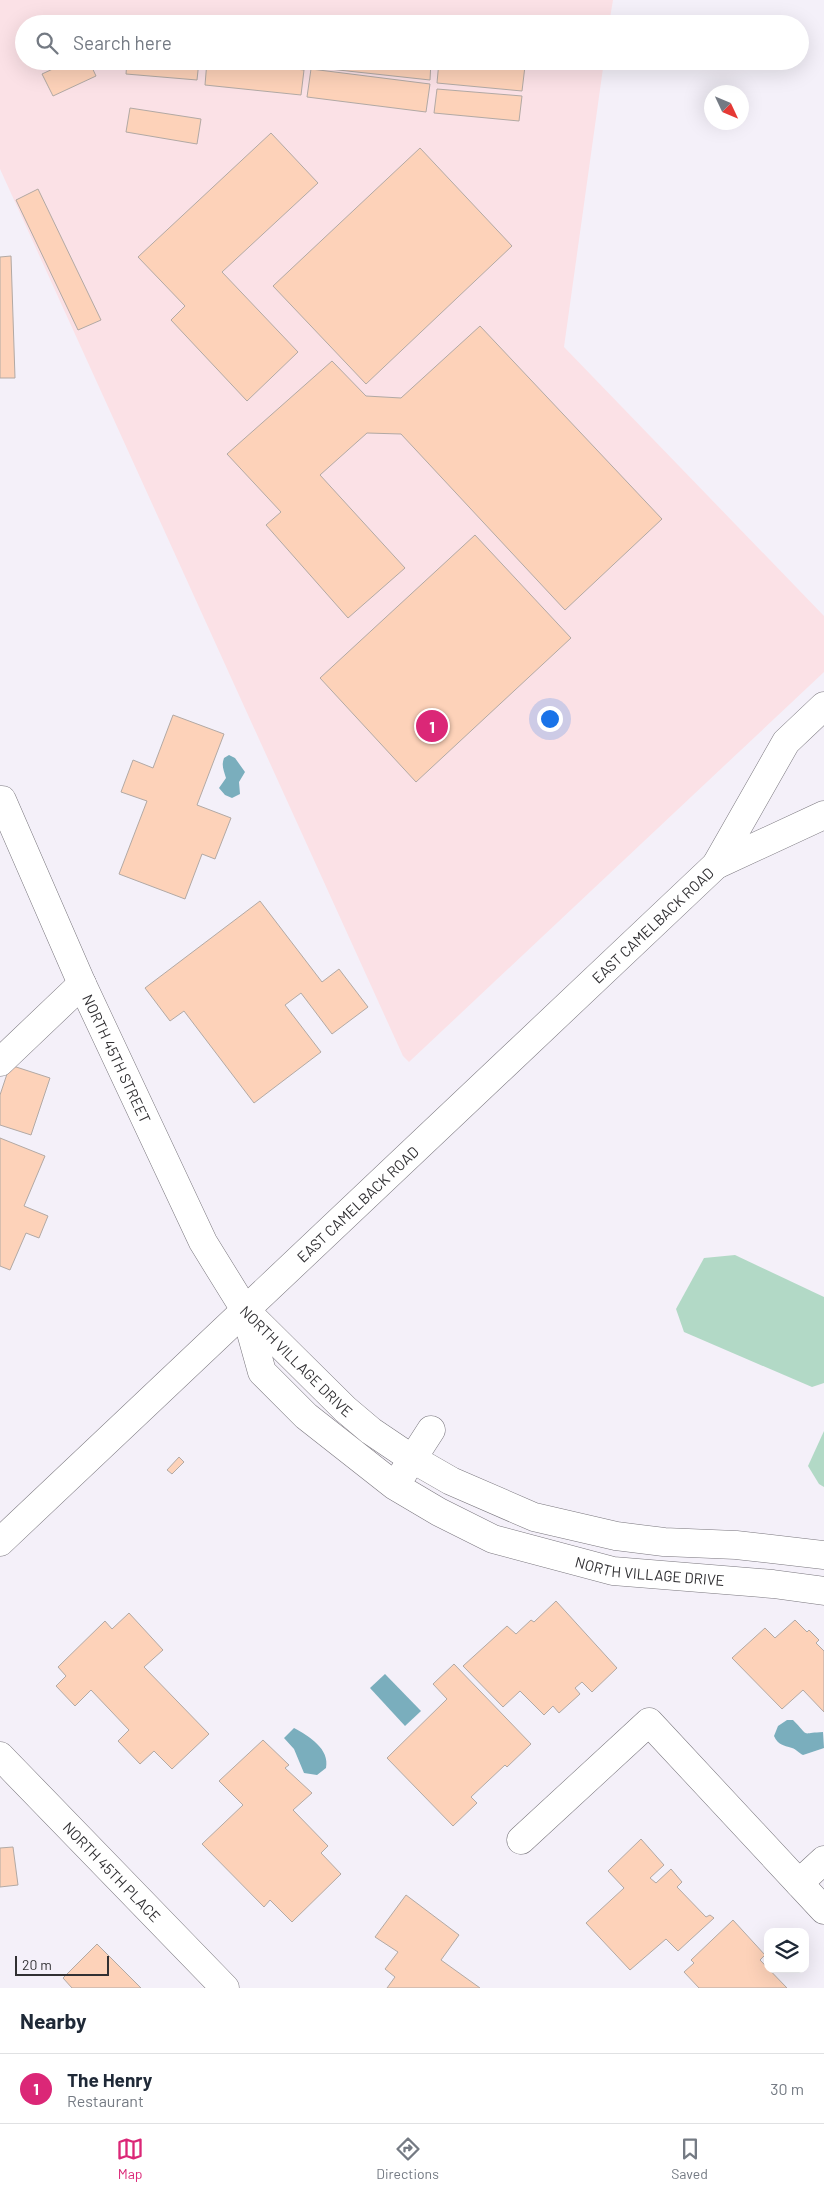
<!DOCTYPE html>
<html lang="en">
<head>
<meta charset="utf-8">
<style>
	:root { --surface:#fff; --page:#f6f6f7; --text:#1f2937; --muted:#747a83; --line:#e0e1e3; --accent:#db2777 }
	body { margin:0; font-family:Barlow,sans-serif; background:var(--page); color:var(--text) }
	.controls { position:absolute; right:15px; bottom:15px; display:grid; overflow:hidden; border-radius:10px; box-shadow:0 5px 20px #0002 }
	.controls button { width:45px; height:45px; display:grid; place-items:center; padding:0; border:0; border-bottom:1px solid var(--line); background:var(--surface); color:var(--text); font:25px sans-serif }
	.compass { position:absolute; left:704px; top:85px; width:45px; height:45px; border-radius:50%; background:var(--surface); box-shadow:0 5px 20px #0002; rotate:134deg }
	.scale { position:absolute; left:15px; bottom:12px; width:94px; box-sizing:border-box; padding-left:5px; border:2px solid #313033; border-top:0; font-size:14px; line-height:18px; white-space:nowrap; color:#313033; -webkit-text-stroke:4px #f4f0f9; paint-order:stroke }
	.you { position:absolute; left:549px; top:718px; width:18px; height:18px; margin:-12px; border:4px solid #fff; border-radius:50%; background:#1a73e8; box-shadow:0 0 0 8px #1a73e833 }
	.badge { display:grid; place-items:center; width:32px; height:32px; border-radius:50%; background:var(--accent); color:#fff; font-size:16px; font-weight:700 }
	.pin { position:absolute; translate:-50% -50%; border:2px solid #fff; box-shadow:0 1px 5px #0006 }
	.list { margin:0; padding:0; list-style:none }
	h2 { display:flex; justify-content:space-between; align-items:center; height:65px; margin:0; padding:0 20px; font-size:21px }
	h2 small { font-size:16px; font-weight:400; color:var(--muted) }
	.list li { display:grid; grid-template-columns:32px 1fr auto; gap:15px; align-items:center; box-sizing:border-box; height:70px; padding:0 20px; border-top:1px solid var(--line) }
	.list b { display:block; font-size:19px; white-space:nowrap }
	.list p { margin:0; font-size:16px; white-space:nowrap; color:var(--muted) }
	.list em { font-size:16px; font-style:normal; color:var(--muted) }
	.icon { flex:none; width:28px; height:28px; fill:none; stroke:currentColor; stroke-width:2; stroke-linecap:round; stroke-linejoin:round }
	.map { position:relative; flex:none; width:824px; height:1988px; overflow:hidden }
	.search { position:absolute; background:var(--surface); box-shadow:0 5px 20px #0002; left:15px; right:15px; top:15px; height:55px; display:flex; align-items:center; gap:12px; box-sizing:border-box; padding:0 18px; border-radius:28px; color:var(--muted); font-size:19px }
	.sheet { height:135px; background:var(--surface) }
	nav { display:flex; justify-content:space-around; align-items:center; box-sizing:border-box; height:70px; border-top:1px solid var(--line); background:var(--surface); font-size:14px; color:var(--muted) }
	nav a { display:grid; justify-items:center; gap:2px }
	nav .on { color:var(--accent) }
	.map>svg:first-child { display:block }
	.commercial { fill:#fbe1e6 }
	.green { fill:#b2d9c6 }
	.water { fill:#7aaebd }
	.building { fill:#fdd2b9; stroke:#b2a9a4 }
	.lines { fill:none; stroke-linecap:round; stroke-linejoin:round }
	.minor-casing { stroke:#79767d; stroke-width:29 }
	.major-casing { stroke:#79767d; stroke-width:29 }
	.minor { stroke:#fff; stroke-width:28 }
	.major { stroke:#fff; stroke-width:28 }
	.labels { text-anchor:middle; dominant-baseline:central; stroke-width:5; stroke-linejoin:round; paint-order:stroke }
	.street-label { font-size:15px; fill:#313033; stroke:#f4f0f9 }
</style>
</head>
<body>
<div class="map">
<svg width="824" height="1988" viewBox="0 0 824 1988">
	<rect width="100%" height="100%" fill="#f4f0f9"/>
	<path class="commercial" d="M 0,0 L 613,0 L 609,24 L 24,24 L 24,61 L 604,61 L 564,347 L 824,616 L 824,672 L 409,1062 L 403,1056 L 0,169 Z"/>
	<g class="green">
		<path d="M 735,1255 L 824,1297 L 824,1383 L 812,1387 L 684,1332 L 676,1309 L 704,1258 Z"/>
		<path d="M 824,1431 L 824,1487 L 819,1484 L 808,1466 Z"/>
	</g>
	<g class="water">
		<path d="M 229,755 L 235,758 L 245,772 L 239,782 L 240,794 L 232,798 L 225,795 L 219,788 L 226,778 C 224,771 221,766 224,758 Z"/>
		<path d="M 385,1674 L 421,1711 L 405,1726 L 370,1688 Z"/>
		<path d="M 787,1720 L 793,1720 C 811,1738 799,1733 823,1732 L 824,1748 L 803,1755 C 799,1753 796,1749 792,1748 C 783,1745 778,1745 774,1736 L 778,1726 Z"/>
		<path d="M 294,1728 C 309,1736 330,1749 326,1768 L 317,1775 L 304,1773 L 294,1749 L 284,1738 Z"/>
	</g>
	<g class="building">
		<path d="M 70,61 L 89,61 L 96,76 L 53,96 L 42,74 Z"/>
		<path d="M 127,61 L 199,61 L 197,80 L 126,74 Z"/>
		<path d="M 207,61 L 230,61 L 304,70 L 301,95 L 205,85 Z"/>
		<path d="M 262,61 L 304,61 L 304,67 Z"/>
		<path d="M 311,61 L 431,61 L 430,80 L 311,67 Z"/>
		<path d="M 439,61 L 473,61 L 525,66 L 522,91 L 437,83 Z"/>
		<path d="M 311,69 L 430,84 L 426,112 L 307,97 Z"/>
		<path d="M 437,89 L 522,96 L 519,121 L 434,113 Z"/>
		<path d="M 130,108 L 201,119 L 197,144 L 126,132 Z"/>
		<path d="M 271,133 L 318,183 L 222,272 L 298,352 L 247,401 L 171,320 L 185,306 L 138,257 Z"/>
		<path d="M 420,148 L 512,246 L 366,384 L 273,286 Z"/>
		<path d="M 38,189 L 101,320 L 78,330 L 16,200 Z"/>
		<path d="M 11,256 L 15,378 L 0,378 L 0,257 Z"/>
		<path d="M 480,326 L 662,519 L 565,610 L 401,434 L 367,433 L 320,475 L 405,568 L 348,618 L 266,525 L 281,512 L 227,454 L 332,361 L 366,396 L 401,398 Z"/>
		<path d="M 475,535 L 571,638 L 416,782 L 320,678 Z"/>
		<path d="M 173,715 L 224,734 L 197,805 L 231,818 L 215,859 L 202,854 L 185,899 L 119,874 L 147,801 L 121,792 L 133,760 L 153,768 Z"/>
		<path d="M 260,901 L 322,982 L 339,969 L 368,1007 L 332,1034 L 301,993 L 285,1005 L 321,1052 L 254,1103 L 184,1011 L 170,1021 L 145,988 Z"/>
		<path d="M 10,1065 L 50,1078 L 31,1135 L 0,1125 L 0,1095 Z"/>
		<path d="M 0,1138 L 45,1156 L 24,1206 L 48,1216 L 39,1238 L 26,1233 L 10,1270 L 0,1266 Z"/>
		<path d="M 179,1457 L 184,1462 L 172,1474 L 167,1470 Z"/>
		<path d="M 556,1601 L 617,1668 L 592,1692 L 582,1682 L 575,1688 L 580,1694 L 559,1713 L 553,1706 L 544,1715 L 520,1691 L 503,1707 L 463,1666 L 507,1626 L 516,1634 L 531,1620 L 534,1622 Z"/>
		<path d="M 129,1613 L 163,1650 L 144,1667 L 209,1734 L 172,1769 L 154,1751 L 140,1764 L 118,1741 L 129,1730 L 91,1690 L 75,1706 L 56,1686 L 66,1676 L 58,1667 L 105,1621 L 112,1629 Z"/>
		<path d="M 795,1620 L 807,1632 L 809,1630 L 819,1640 L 816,1643 L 824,1651 L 824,1712 L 803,1690 L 782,1709 L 732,1658 L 765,1628 L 775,1638 Z"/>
		<path d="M 454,1664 L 531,1744 L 507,1767 L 505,1765 L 471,1797 L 477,1803 L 453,1826 L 387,1758 L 447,1699 L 433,1684 Z"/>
		<path d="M 263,1740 L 289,1765 L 285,1768 L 312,1793 L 293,1810 L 328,1846 L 321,1853 L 341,1874 L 292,1922 L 270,1900 L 264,1907 L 202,1844 L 243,1805 L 219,1781 Z"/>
		<path d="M 641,1839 L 664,1865 L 650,1878 L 656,1883 L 671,1869 L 682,1882 L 677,1887 L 706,1917 L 710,1915 L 714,1918 L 678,1951 L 666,1939 L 630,1970 L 586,1923 L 624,1888 L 608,1871 Z"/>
		<path d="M 13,1847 L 18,1885 L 0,1887 L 0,1848 Z"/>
		<path d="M 406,1895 L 459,1935 L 441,1960 L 480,1988 L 387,1988 L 395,1977 L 385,1969 L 398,1952 L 375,1937 Z"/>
		<path d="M 733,1920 L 765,1955 L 760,1960 L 787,1988 L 699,1988 L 684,1972 L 694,1963 L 691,1960 Z"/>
		<path d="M 97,1944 L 141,1988 L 72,1988 L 63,1978 Z"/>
	</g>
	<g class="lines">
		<defs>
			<g id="minor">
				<path id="s1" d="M 0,800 L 2,800 L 82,984 L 203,1242 L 245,1310 L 345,1409 L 371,1431 L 411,1458 L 451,1481 L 534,1517 L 616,1536 L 664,1542 L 736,1545 L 824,1555"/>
				<path d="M 0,1062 L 82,984"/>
				<path id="s2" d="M 245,1311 L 262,1372 L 306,1416 L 395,1486 L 439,1512 L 493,1539 L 613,1571 L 773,1584 L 824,1591"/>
				<path d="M 402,1475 L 431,1430"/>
				<path id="s3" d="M 0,1756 L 225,1988"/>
				<path d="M 521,1840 L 649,1722 L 824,1910"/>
				<path d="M 799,1883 L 824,1860"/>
			</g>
			<g id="major">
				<path d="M 716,865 L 824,815"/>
				<path id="s4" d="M 0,1542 L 716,865 L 786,742 L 824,706"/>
			</g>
		</defs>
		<use href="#minor" class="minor-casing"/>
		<use href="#major" class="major-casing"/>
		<use href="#minor" class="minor"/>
		<use href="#major" class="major"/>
	</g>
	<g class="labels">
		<g class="street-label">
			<text stroke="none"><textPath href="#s4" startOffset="898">EAST CAMELBACK ROAD</textPath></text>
			<text stroke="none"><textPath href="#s1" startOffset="285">NORTH 45TH STREET</textPath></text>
			<text stroke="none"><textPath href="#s4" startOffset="492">EAST CAMELBACK ROAD</textPath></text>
			<text stroke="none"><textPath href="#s1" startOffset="640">NORTH VILLAGE DRIVE</textPath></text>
			<text stroke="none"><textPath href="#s2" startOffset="511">NORTH VILLAGE DRIVE</textPath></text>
			<text stroke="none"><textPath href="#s3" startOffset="161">NORTH 45TH PLACE</textPath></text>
		</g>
	</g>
</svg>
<div class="controls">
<button><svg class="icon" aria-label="layers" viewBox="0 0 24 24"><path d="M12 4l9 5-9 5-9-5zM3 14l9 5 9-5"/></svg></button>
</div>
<svg class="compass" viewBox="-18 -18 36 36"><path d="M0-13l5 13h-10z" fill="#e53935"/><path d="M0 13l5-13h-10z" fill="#747a83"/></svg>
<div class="scale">20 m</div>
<div class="you"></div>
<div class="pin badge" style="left:432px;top:726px">1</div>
<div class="search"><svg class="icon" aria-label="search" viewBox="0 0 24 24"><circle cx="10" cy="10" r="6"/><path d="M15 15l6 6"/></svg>Search here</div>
</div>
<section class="sheet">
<h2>Nearby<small></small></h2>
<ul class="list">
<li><span class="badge">1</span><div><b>The Henry</b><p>Restaurant</p></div><em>30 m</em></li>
</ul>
</section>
<nav>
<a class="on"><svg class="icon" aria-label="map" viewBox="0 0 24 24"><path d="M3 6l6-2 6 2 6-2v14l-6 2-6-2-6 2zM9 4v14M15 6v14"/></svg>Map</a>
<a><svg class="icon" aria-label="directions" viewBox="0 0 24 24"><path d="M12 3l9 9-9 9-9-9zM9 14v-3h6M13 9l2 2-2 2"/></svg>Directions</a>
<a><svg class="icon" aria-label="saved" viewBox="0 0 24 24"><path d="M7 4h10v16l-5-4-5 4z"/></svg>Saved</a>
</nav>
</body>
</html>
